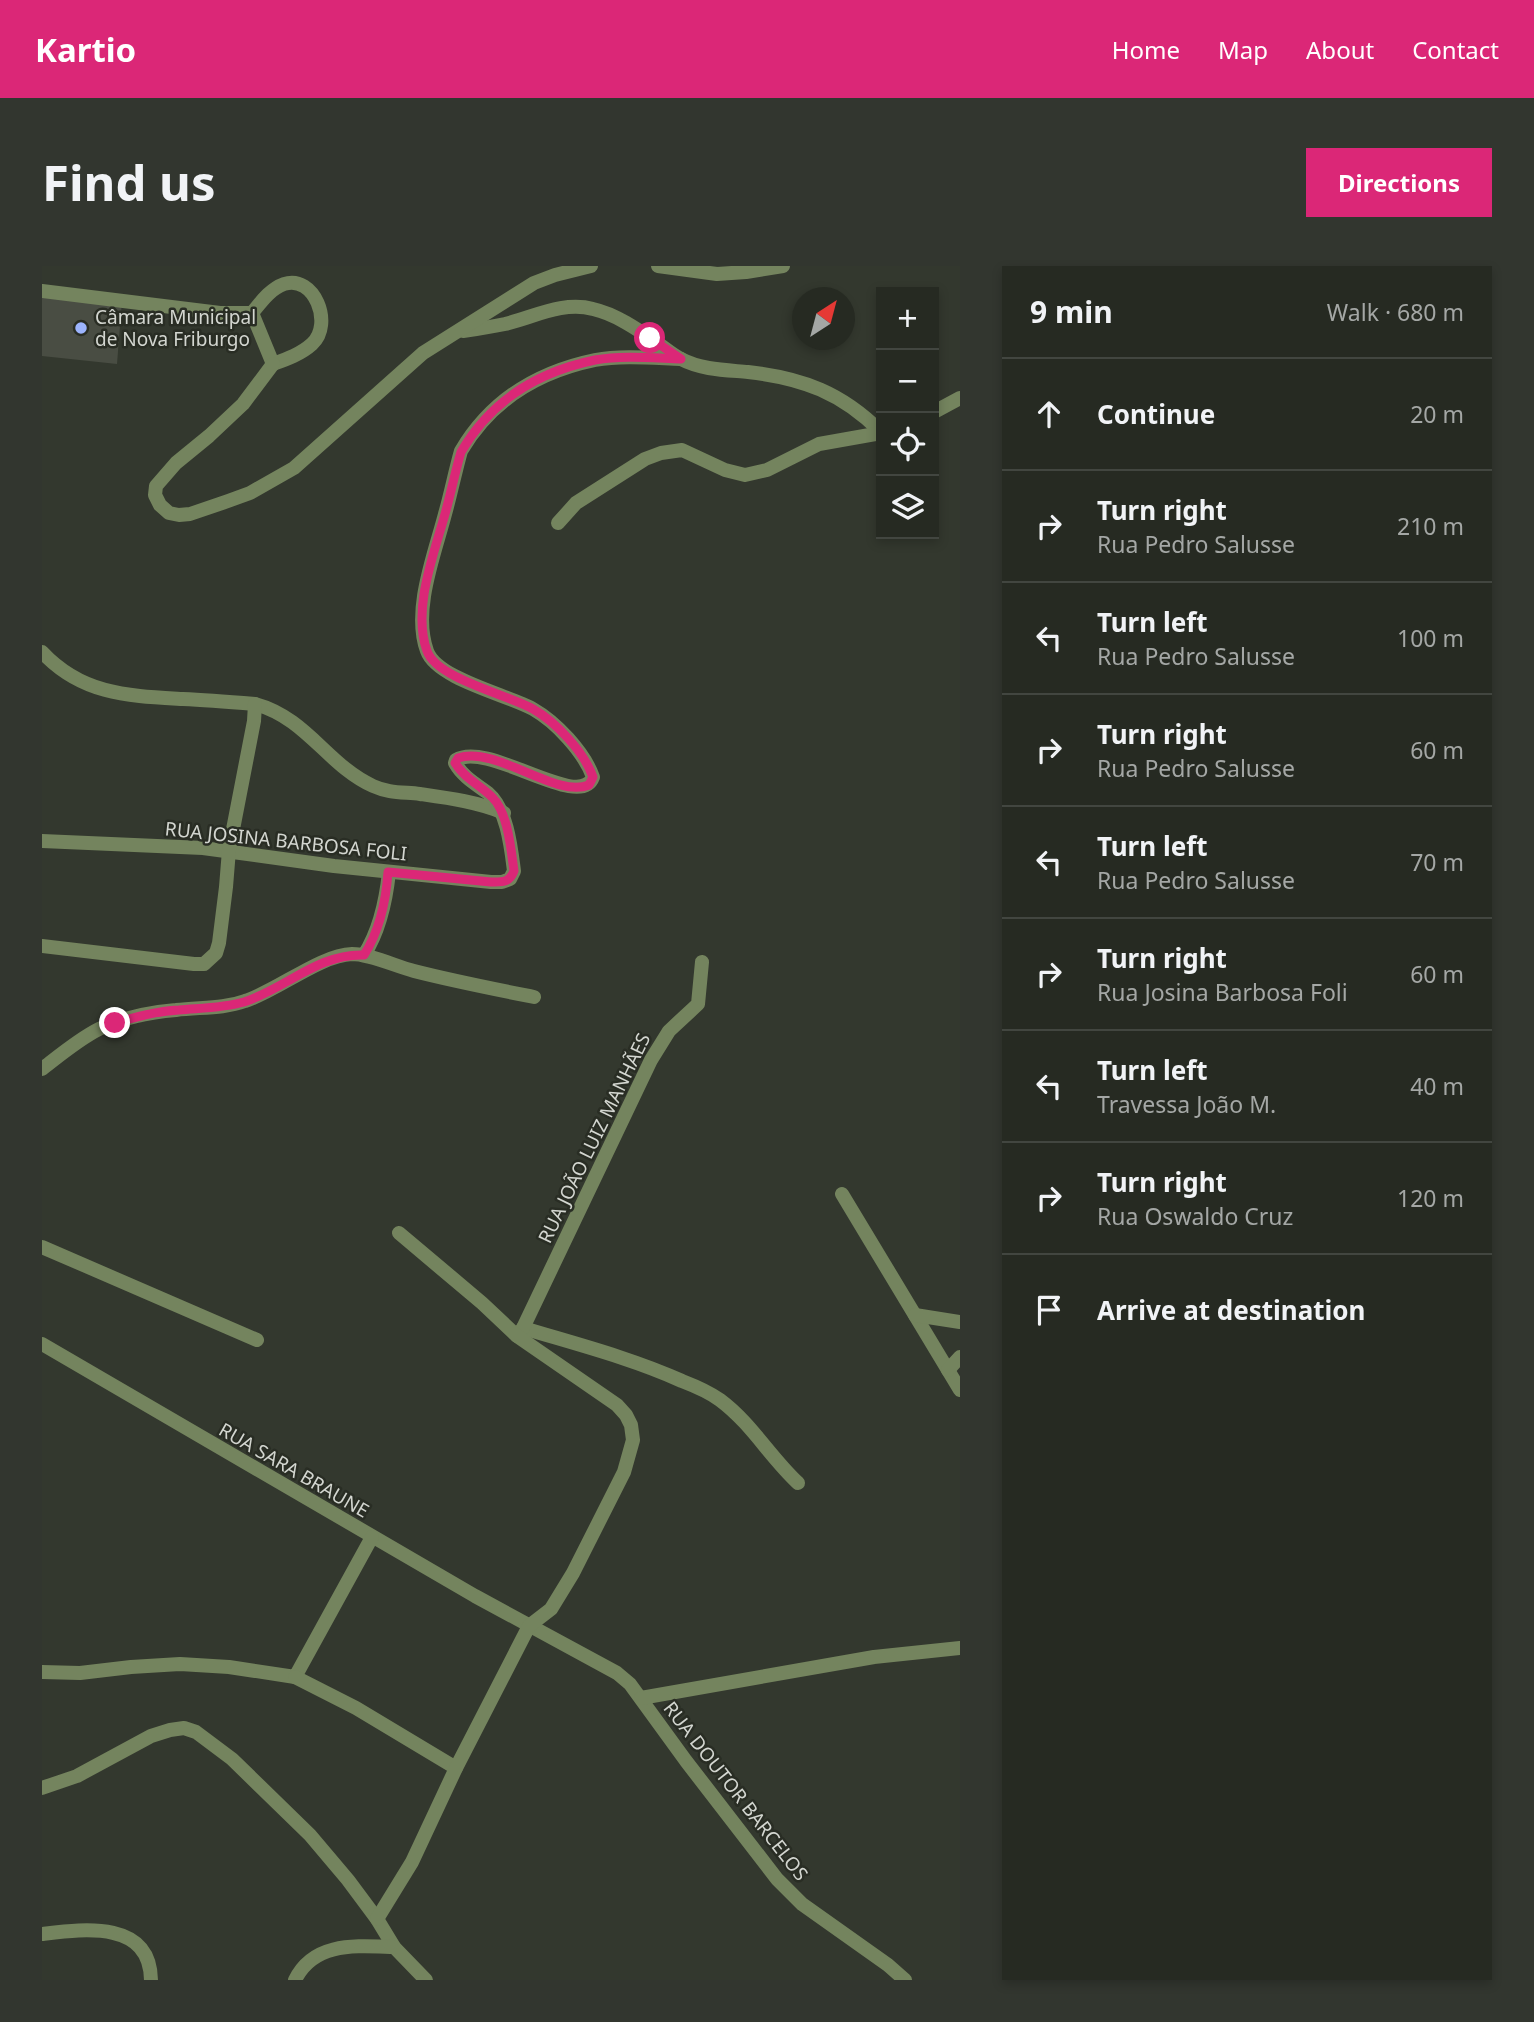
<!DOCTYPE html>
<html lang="en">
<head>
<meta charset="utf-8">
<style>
	:root { --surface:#262a22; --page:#32362f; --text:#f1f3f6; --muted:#a4a7a5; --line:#424640; --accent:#db2777 }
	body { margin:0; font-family:"Noto Sans",sans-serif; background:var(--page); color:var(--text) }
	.controls { position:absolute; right:21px; top:21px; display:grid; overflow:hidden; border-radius:0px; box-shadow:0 4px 10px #0003 }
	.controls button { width:63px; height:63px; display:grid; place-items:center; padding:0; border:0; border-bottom:2px solid var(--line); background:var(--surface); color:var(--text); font:35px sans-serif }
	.compass { position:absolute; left:750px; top:21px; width:63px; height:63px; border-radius:50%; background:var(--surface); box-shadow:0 4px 10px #0003; rotate:36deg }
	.stop { position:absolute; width:21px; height:21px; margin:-16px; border:5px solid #db2777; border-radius:50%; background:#fff }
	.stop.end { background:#db2777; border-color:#fff; box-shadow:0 2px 7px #0008 }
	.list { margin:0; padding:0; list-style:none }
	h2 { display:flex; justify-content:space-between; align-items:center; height:91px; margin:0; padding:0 28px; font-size:30px }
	h2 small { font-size:23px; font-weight:400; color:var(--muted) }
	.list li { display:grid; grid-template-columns:46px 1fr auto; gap:21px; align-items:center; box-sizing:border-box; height:112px; padding:0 28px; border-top:2px solid var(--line) }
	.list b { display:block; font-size:26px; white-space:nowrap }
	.list p { margin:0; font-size:23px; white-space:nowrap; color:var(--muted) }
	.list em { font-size:23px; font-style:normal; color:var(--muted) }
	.icon { flex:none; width:38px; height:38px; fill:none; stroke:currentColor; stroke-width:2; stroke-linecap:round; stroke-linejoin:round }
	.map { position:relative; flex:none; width:918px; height:1714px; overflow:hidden; border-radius:0px }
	header { display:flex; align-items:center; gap:42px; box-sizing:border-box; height:98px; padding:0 35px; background:var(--accent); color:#fff }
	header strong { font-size:33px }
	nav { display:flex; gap:38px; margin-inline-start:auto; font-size:24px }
	.intro { display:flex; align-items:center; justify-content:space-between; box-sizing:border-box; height:168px; padding:0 42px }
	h1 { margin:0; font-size:49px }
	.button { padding:18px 32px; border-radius:0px; background:var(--accent); color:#fff; font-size:24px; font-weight:700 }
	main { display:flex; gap:42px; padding:0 42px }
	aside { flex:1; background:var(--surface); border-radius:0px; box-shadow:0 4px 10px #0003 }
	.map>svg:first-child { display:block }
	.building { fill:#494d43 }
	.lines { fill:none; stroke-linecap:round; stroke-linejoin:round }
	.minor { stroke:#74845e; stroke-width:14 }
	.route { stroke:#db2777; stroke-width:9 }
	.poi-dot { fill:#9cb4fd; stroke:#292d24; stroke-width:2.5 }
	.labels { text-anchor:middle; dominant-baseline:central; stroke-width:5; stroke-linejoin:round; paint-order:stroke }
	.poi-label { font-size:19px; fill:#d3d6d0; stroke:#292d24; text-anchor:start }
	.street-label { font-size:19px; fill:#d3d6d0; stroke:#292d24 }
</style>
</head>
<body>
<header>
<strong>Kartio</strong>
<nav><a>Home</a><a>Map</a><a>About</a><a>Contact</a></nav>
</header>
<div class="intro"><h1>Find us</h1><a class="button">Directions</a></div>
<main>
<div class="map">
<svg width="918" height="1714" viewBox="0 0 918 1714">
	<rect width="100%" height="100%" fill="#33382e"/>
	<path class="building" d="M 0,25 L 80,34 L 75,98 L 0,90 Z"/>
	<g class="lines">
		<g class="minor">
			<path d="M 616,0 L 675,8 L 704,6 L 741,0"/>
			<path d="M 0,25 L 178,47 L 210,47"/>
			<path d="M 210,47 C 219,36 228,23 242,18 C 272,8 292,58 270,78 C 259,88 245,93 231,98"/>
			<path d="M 210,47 L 231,98"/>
			<path d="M 421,65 C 435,63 449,61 463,58 C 492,51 521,35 551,43 C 574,48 598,65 617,78 C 624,83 631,89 639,93 C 660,104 684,104 706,106 C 761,112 800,127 839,166"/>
			<path d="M 231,98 L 201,138 L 167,170 L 134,197 L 114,220 L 113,229 L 118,239 L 127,247 L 137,249 L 148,248 L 186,235 L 208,227 L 252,202 L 381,87 L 492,17 L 513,9 L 549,0"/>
			<path d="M 892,146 L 918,132"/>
			<path d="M 516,257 L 534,237 L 603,193 L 619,187 L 640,184 L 683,204 L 703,209 L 725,204 L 777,178 L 839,167"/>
			<path d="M 0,386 C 40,429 87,430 141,433 C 165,434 189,436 213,438 C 265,452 285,499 331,520 C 346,527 361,526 378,528 C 406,532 436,536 462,547"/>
			<path d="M 0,575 L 161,582 L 292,600 L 449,616 L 460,616 L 468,613 L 472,605 C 469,581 465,543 446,527 C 434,518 421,511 413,497 L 414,494 C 446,474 538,546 551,511 C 542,486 514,456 491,443 C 466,429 395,413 385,385 C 370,344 393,287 403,248 C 409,227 413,206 419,185 C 449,134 495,106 553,94 C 580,89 611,92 639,93"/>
			<path d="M 0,680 L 152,698 L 162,698 L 174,687 L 177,677 L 184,621 L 187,584 L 212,455 L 213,438"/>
			<path d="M 322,689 C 338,664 344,635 347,606"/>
			<path d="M 0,803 C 18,789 37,773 57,763 C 80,752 109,746 134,744 C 158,741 181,743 203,735 C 235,725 278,689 310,688 C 328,688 353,700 372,705 C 411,715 452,723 492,731"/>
			<path d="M 800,928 L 918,1124"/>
			<path d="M 0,981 L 215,1074"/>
			<path d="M 873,1049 L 918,1056"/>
			<path d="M 481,1062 C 534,1078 589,1092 640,1115 C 653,1120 667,1126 678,1134 C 709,1157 728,1191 756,1217"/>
			<path d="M 475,1070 L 481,1062 L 609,794 L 627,765 L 656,738 L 660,696"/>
			<path d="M 0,1078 L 433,1330 L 575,1407 L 588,1418 L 644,1495 L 735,1613 L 760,1638 L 846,1699 L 863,1714"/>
			<path d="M 906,1104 L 918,1091"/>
			<path d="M 0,1406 L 38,1407 L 89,1401 L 138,1398 L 187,1401 L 253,1411 L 330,1271"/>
			<path d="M 253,1411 L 314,1442 L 414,1502"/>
			<path d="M 599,1432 L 832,1391 L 918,1382"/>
			<path d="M 0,1522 L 35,1510 L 109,1470 L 128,1464 L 142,1462 L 154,1466 L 190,1493 L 268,1569 L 306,1614 L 335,1653 L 352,1681 L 384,1714"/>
			<path d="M 335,1653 L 370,1596 L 414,1502 L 487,1360 L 509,1343 L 531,1307 L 582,1206 L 591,1174 L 589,1159 L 584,1149 L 575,1139 L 475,1070 L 440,1037 L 357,967"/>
			<path d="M 0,1668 C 42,1663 108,1654 109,1714"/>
			<path d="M 253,1714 C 272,1675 315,1680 352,1681"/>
		</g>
	</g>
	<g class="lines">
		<path class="route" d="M 73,757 C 94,751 115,745 137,744 C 159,742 181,742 202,736 C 243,723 277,687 322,689 C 338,664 344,635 346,606 L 449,616 C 461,616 467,617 472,605 C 469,584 466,546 450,531 C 438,519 422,512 413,497 L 416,492 C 455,479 513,533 547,519 L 551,511 C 542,486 514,456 491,443 C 467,429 395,413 385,385 C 370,343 392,288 403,248 C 409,227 413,206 419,186 C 449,134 495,106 553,94 C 580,89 611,92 639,93 L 608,72"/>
	</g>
	<circle class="poi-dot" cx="39" cy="62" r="7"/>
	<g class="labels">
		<g class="poi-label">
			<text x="53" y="51">Câmara Municipal<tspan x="53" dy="22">de Nova Friburgo</tspan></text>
		</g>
		<g class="street-label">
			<text transform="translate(244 575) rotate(6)">RUA JOSINA BARBOSA FOLI</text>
			<text transform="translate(552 872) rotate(-64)">RUA JOÃO LUIZ MANHÃES</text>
			<text transform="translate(252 1204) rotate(30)">RUA SARA BRAUNE</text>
			<text transform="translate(694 1525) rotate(52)">RUA DOUTOR BARCELOS</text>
		</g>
	</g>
</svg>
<div class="controls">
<button>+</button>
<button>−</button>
<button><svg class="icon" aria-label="locate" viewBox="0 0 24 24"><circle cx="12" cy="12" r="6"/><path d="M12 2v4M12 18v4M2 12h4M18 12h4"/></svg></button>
<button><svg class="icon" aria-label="layers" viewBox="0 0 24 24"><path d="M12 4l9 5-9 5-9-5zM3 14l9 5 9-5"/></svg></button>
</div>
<svg class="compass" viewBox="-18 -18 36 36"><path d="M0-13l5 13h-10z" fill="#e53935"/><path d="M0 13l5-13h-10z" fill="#a4a7a5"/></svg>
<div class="stop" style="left:608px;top:72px"></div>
<div class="stop end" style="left:73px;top:757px"></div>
</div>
<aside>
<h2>9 min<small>Walk · 680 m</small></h2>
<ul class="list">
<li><svg class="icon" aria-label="ahead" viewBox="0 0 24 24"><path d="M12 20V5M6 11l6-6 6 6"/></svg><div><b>Continue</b></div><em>20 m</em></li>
<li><svg class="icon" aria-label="right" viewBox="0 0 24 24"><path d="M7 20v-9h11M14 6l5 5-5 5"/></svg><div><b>Turn right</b><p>Rua Pedro Salusse</p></div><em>210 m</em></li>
<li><svg class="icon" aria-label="left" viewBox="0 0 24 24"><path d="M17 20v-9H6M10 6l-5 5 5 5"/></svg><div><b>Turn left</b><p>Rua Pedro Salusse</p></div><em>100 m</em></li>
<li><svg class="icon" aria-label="right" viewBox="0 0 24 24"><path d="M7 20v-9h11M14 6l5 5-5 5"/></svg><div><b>Turn right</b><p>Rua Pedro Salusse</p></div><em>60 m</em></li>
<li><svg class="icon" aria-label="left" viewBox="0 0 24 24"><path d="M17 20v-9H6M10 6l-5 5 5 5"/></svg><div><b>Turn left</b><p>Rua Pedro Salusse</p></div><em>70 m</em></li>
<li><svg class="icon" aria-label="right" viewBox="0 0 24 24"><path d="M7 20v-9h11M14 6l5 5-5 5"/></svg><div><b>Turn right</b><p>Rua Josina Barbosa Foli</p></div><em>60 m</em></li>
<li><svg class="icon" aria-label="left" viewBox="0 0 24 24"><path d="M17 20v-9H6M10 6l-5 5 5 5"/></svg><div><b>Turn left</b><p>Travessa João M.</p></div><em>40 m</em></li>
<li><svg class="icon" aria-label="right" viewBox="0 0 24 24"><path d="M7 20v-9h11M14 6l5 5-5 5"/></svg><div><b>Turn right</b><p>Rua Oswaldo Cruz</p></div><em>120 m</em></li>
<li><svg class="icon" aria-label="arrive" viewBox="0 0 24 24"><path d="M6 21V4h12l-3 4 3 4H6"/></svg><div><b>Arrive at destination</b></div></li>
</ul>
</aside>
</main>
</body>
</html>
